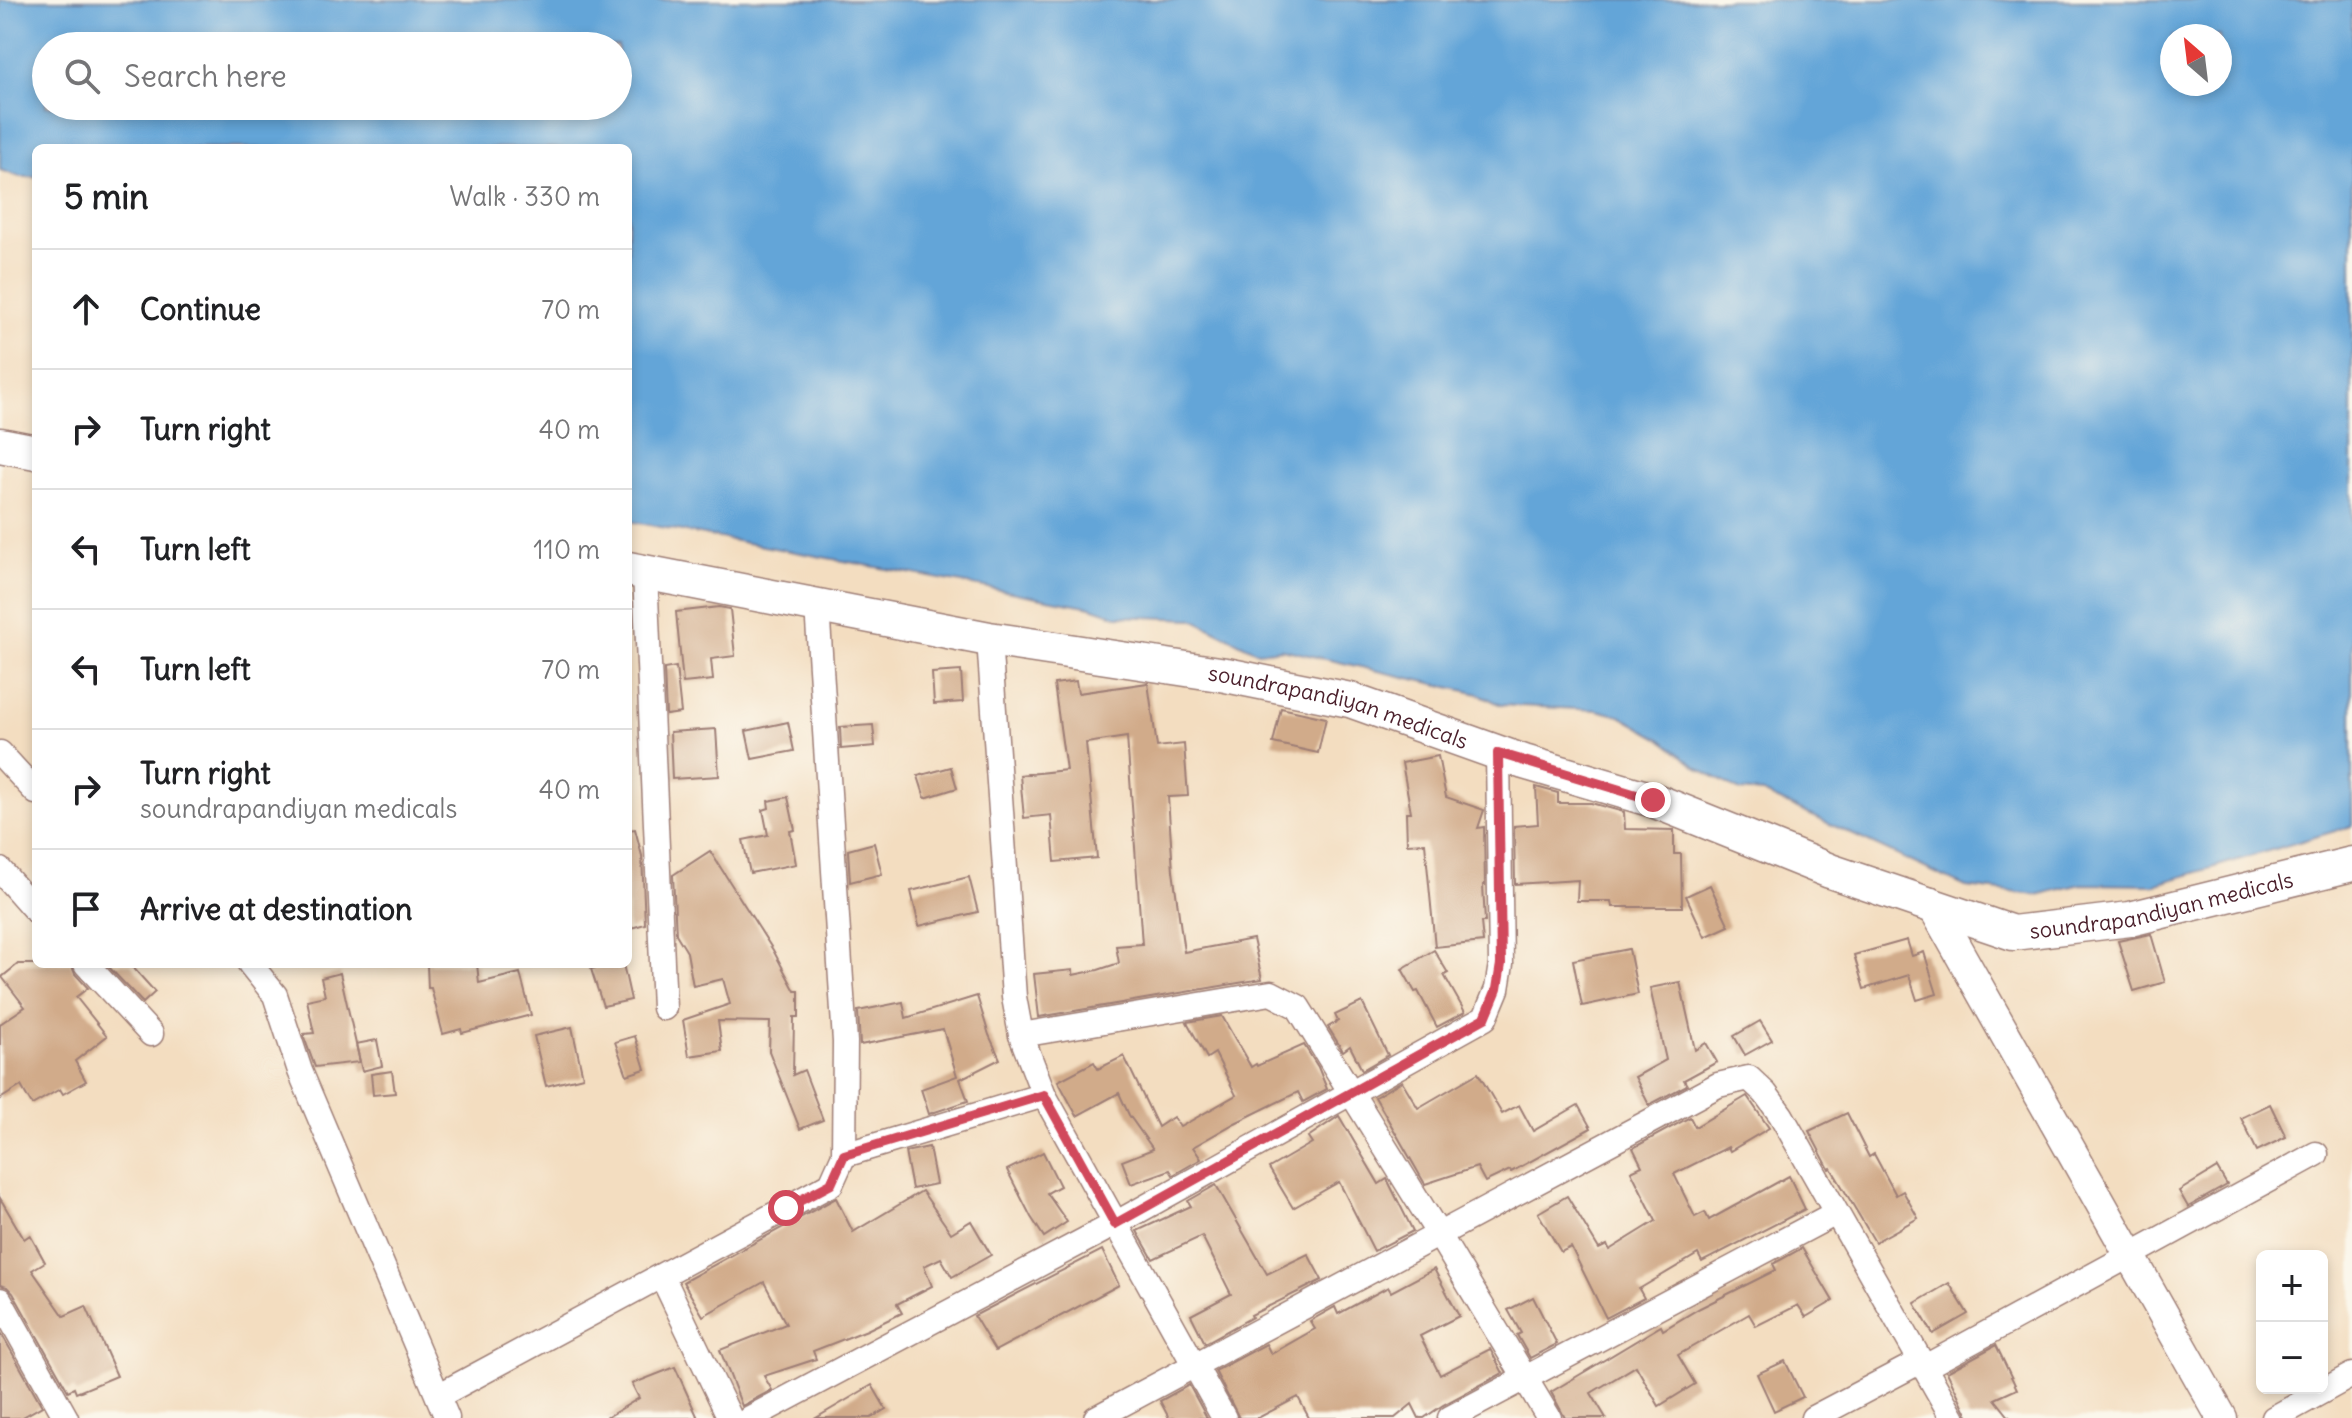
<!DOCTYPE html>
<html lang="en">
<head>
<meta charset="utf-8">
<style>
	:root { --surface:#fff; --page:#f6f6f6; --text:#202124; --muted:#757577; --line:#e0e0e0 }
	body { margin:0; font-family:Delius,sans-serif; background:var(--page); color:var(--text) }
	.controls { position:absolute; right:24px; bottom:24px; display:grid; overflow:hidden; border-radius:12px; box-shadow:0 4px 12px #0003 }
	.controls button { width:72px; height:72px; display:grid; place-items:center; padding:0; border:0; border-bottom:2px solid var(--line); background:var(--surface); color:var(--text); font:40px sans-serif }
	.compass { position:absolute; left:2160px; top:24px; width:72px; height:72px; border-radius:50%; background:var(--surface); box-shadow:0 4px 12px #0003; rotate:332deg }
	.stop { position:absolute; width:24px; height:24px; margin:-18px; border:6px solid #d1495b; border-radius:50%; background:#fff }
	.stop.end { background:#d1495b; border-color:#fff; box-shadow:0 2px 8px #0008 }
	.list { margin:0; padding:0; list-style:none }
	h2 { display:flex; justify-content:space-between; align-items:center; height:104px; margin:0; padding:0 32px; font-size:34px }
	h2 small { font-size:26px; font-weight:400; color:var(--muted) }
	.list li { display:grid; grid-template-columns:52px 1fr auto; gap:24px; align-items:center; box-sizing:border-box; height:120px; padding:0 32px; border-top:2px solid var(--line) }
	.list b { display:block; font-size:30px; white-space:nowrap }
	.list p { margin:0; font-size:26px; white-space:nowrap; color:var(--muted) }
	.list em { font-size:26px; font-style:normal; color:var(--muted) }
	.icon { flex:none; width:44px; height:44px; fill:none; stroke:currentColor; stroke-width:2; stroke-linecap:round; stroke-linejoin:round }
	.map { position:relative; flex:none; width:2352px; height:1418px; overflow:hidden }
	.search { position:absolute; background:var(--surface); box-shadow:0 4px 12px #0003; left:32px; top:32px; width:600px; height:88px; display:flex; align-items:center; gap:20px; box-sizing:border-box; padding:0 28px; border-radius:44px; color:var(--muted); font-size:30px }
	.panel { position:absolute; background:var(--surface); box-shadow:0 4px 12px #0003; left:32px; top:144px; width:600px; height:824px; border-radius:12px }
	.map>svg:first-child { display:block }
	.water { fill:#64a5d8; stroke:#576282; stroke-width:2; fill-rule:evenodd }
	.building { fill:#d1ab8a }
	.lines { fill:none; stroke-linecap:round; stroke-linejoin:round }
	.minor-casing { stroke:#9e7e76; stroke-width:27 }
	.tertiary-casing { stroke:#9e7e76; stroke-width:33 }
	.secondary-casing { stroke:#9e7e76; stroke-width:37 }
	.minor { stroke:#fff; stroke-width:24 }
	.tertiary { stroke:#fff; stroke-width:30 }
	.secondary { stroke:#fff; stroke-width:34 }
	.route { stroke:#d1495b; stroke-width:10 }
	.labels { text-anchor:middle; dominant-baseline:central; stroke-width:6; stroke-linejoin:round; paint-order:stroke }
	.street-label { font-size:22px; fill:#4a1f2b; stroke:#fbf7ec }
</style>
</head>
<body>
<div class="map">
<svg width="2352" height="1418" viewBox="0 0 2352 1418">
	<rect width="100%" height="100%" fill="#fbf7ec"/>
	<filter id="ink" filterUnits="userSpaceOnUse"><feTurbulence type="fractalNoise" baseFrequency=".0125" numOctaves="2"/><feDisplacementMap in="SourceGraphic" scale="16" xChannelSelector="R" yChannelSelector="G"/><feConvolveMatrix kernelMatrix="1 2 1 2 8 2 1 2 1" color-interpolation-filters="sRGB"/></filter>
	<filter id="wash" filterUnits="userSpaceOnUse"><feTurbulence type="fractalNoise" baseFrequency=".006" numOctaves="4" result="noise"/><feDisplacementMap in="SourceGraphic" scale="32" xChannelSelector="R" yChannelSelector="G"/><feGaussianBlur stdDeviation="1.8" result="paint"/><feColorMatrix in="noise" values="0 0 0 0 0 0 0 0 0 0 0 0 0 0 0 0 0 1.4 0 .05"/><feComposite in="paint" operator="in"/></filter>
	<g filter="url(#wash)">
		<rect width="100%" height="100%" fill="#f3ddc0"/>
		<path class="water" d="M 0,0 L 2352,0 L 2352,826 L 2154,885 L 2082,884 L 2037,895 L 1966,887 L 1763,793 L 1740,791 L 1698,768 L 1662,740 L 1620,716 L 1597,710 L 1501,705 L 1479,694 L 1282,649 L 1258,652 L 1193,619 L 1117,616 L 1091,607 L 628,521 L 628,148 L 36,148 L 36,177 L 20,177 L 0,170 ZM 2172,36 L 2220,36 L 2220,84 L 2172,84 ZM 46,46 L 618,46 L 618,106 L 46,106 Z"/>
		<g id="blocks">
			<g class="building">
				<path d="M 719,607 L 730,609 L 735,656 L 711,659 L 713,680 L 683,683 L 676,612 Z"/>
				<path d="M 676,667 L 681,713 L 666,715 L 664,669 Z"/>
				<path d="M 961,671 L 963,702 L 934,704 L 932,673 Z"/>
				<path d="M 1076,681 L 1078,693 L 1148,683 L 1157,747 L 1184,744 L 1188,796 L 1168,797 L 1173,871 L 1184,952 L 1253,939 L 1262,979 L 1039,1017 L 1034,974 L 1073,970 L 1073,975 L 1098,970 L 1119,963 L 1116,946 L 1142,944 L 1127,737 L 1086,743 L 1097,858 L 1055,862 L 1051,815 L 1024,818 L 1020,775 L 1066,770 L 1054,684 Z"/>
				<path d="M 1281,708 L 1326,718 L 1318,753 L 1273,743 Z"/>
				<path d="M 788,722 L 794,751 L 752,759 L 746,731 Z"/>
				<path d="M 873,725 L 875,746 L 841,749 L 840,727 Z"/>
				<path d="M 716,729 L 719,776 L 672,779 L 670,732 Z"/>
				<path d="M 1438,756 L 1446,797 L 1484,810 L 1478,828 L 1484,827 L 1485,885 L 1483,885 L 1485,922 L 1481,922 L 1483,942 L 1435,947 L 1425,843 L 1407,844 L 1406,812 L 1411,812 L 1402,763 Z"/>
				<path d="M 951,767 L 957,788 L 925,798 L 918,776 Z"/>
				<path d="M 1536,787 L 1558,793 L 1558,803 L 1591,803 L 1624,812 L 1625,829 L 1674,830 L 1674,854 L 1681,854 L 1682,907 L 1612,907 L 1611,901 L 1577,901 L 1578,880 L 1515,884 L 1514,826 L 1538,824 Z"/>
				<path d="M 788,797 L 795,830 L 790,831 L 796,864 L 750,873 L 743,840 L 768,835 L 763,810 L 769,808 L 768,801 Z"/>
				<path d="M 635,829 L 642,856 L 645,924 L 628,929 L 628,830 Z"/>
				<path d="M 874,843 L 882,874 L 850,882 L 848,850 Z"/>
				<path d="M 710,851 L 773,950 L 795,991 L 799,991 L 799,1017 L 794,1017 L 793,1075 L 804,1070 L 823,1120 L 800,1129 L 769,1051 L 770,1022 L 718,1021 L 722,1051 L 689,1056 L 683,1020 L 730,1004 L 723,979 L 693,986 L 687,952 L 676,934 L 673,875 Z"/>
				<path d="M 969,877 L 978,912 L 919,926 L 911,891 Z"/>
				<path d="M 1710,885 L 1729,926 L 1705,937 L 1686,896 Z"/>
				<path d="M 2151,934 L 2165,982 L 2134,991 L 2118,941 Z"/>
				<path d="M 1907,940 L 1912,956 L 1924,952 L 1937,994 L 1917,1000 L 1909,975 L 1864,989 L 1854,955 Z"/>
				<path d="M 1629,949 L 1638,994 L 1582,1006 L 1573,960 Z"/>
				<path d="M 1434,950 L 1448,973 L 1444,975 L 1465,1012 L 1437,1027 L 1418,991 L 1415,992 L 1402,969 Z"/>
				<path d="M 18,964 L 71,964 L 75,974 L 88,988 L 76,997 L 107,1036 L 75,1061 L 86,1081 L 63,1094 L 60,1089 L 32,1105 L 21,1086 L 0,1099 L 0,1024 L 25,1007 L 2,977 Z"/>
				<path d="M 106,964 L 130,964 L 155,992 L 143,1003 Z"/>
				<path d="M 427,964 L 477,964 L 479,983 L 520,973 L 531,1015 L 462,1033 L 461,1029 L 443,1034 L 431,988 L 428,988 Z"/>
				<path d="M 613,964 L 623,964 L 631,1000 L 603,1006 L 591,969 Z"/>
				<path d="M 340,973 L 360,1062 L 315,1067 L 304,1037 L 304,1034 L 314,1033 L 307,1000 L 325,996 L 321,978 Z"/>
				<path d="M 1680,982 L 1695,1050 L 1706,1043 L 1717,1062 L 1684,1080 L 1687,1085 L 1649,1105 L 1635,1077 L 1666,1060 L 1650,988 Z"/>
				<path d="M 977,996 L 989,1035 L 1000,1059 L 960,1079 L 968,1101 L 929,1114 L 921,1089 L 957,1076 L 943,1029 L 860,1045 L 858,1011 L 903,1002 L 906,1018 Z"/>
				<path d="M 1362,1002 L 1388,1055 L 1362,1070 L 1350,1046 L 1343,1051 L 1328,1027 L 1338,1021 L 1335,1015 Z"/>
				<path d="M 1222,1016 L 1251,1067 L 1256,1064 L 1257,1066 L 1304,1045 L 1318,1067 L 1327,1089 L 1303,1102 L 1298,1092 L 1235,1123 L 1193,1147 L 1201,1159 L 1173,1175 L 1170,1170 L 1131,1184 L 1122,1161 L 1153,1149 L 1129,1115 L 1119,1093 L 1077,1116 L 1058,1081 L 1094,1062 L 1098,1069 L 1124,1056 L 1158,1127 L 1173,1117 L 1180,1127 L 1236,1095 L 1215,1053 L 1207,1058 L 1187,1022 Z"/>
				<path d="M 1760,1021 L 1772,1040 L 1745,1055 L 1734,1036 Z"/>
				<path d="M 572,1027 L 583,1077 L 546,1086 L 534,1036 Z"/>
				<path d="M 635,1036 L 645,1069 L 627,1075 L 615,1042 Z"/>
				<path d="M 377,1040 L 382,1066 L 362,1071 L 356,1044 Z"/>
				<path d="M 392,1071 L 395,1093 L 373,1095 L 371,1074 Z"/>
				<path d="M 1478,1073 L 1502,1114 L 1519,1105 L 1533,1131 L 1578,1105 L 1591,1128 L 1511,1172 L 1510,1170 L 1485,1182 L 1477,1167 L 1425,1184 L 1375,1097 L 1402,1081 L 1418,1108 Z"/>
				<path d="M 1747,1096 L 1769,1128 L 1730,1151 L 1728,1147 L 1674,1174 L 1695,1217 L 1705,1212 L 1709,1220 L 1789,1176 L 1805,1209 L 1702,1262 L 1698,1254 L 1639,1289 L 1644,1298 L 1606,1318 L 1571,1247 L 1561,1252 L 1538,1213 L 1567,1196 L 1599,1249 L 1607,1245 L 1609,1250 L 1656,1221 L 1631,1171 L 1642,1166 L 1633,1148 L 1690,1117 L 1695,1127 Z"/>
				<path d="M 2270,1104 L 2286,1137 L 2257,1151 L 2241,1118 Z"/>
				<path d="M 1847,1113 L 1869,1157 L 1874,1154 L 1896,1195 L 1903,1191 L 1918,1218 L 1875,1242 L 1831,1168 L 1829,1169 L 1809,1131 Z"/>
				<path d="M 1339,1116 L 1379,1184 L 1387,1179 L 1413,1231 L 1374,1251 L 1339,1182 L 1293,1208 L 1269,1168 L 1312,1143 L 1308,1137 Z"/>
				<path d="M 929,1147 L 936,1184 L 912,1189 L 905,1152 Z"/>
				<path d="M 1043,1152 L 1060,1186 L 1047,1193 L 1067,1222 L 1044,1237 L 1031,1217 L 1007,1170 Z"/>
				<path d="M 2217,1168 L 2227,1185 L 2188,1207 L 2179,1191 Z"/>
				<path d="M 1216,1185 L 1267,1274 L 1308,1254 L 1322,1280 L 1251,1315 L 1252,1317 L 1205,1343 L 1191,1315 L 1231,1294 L 1202,1236 L 1153,1259 L 1137,1231 L 1191,1206 L 1188,1201 Z"/>
				<path d="M 922,1191 L 951,1233 L 971,1221 L 991,1255 L 952,1277 L 941,1258 L 924,1266 L 932,1286 L 897,1304 L 902,1313 L 867,1330 L 813,1351 L 816,1359 L 764,1376 L 772,1390 L 742,1406 L 720,1350 L 786,1324 L 764,1282 L 703,1316 L 683,1282 L 836,1198 L 853,1232 Z"/>
				<path d="M 0,1198 L 24,1239 L 30,1235 L 45,1262 L 32,1270 L 64,1316 L 86,1306 L 117,1376 L 76,1393 L 74,1388 L 68,1391 L 13,1293 L 7,1287 L 0,1285 Z"/>
				<path d="M 1802,1248 L 1833,1301 L 1806,1317 L 1798,1305 L 1756,1326 L 1749,1314 L 1678,1355 L 1695,1384 L 1659,1406 L 1636,1366 L 1591,1393 L 1606,1418 L 1565,1418 L 1551,1392 L 1661,1326 L 1663,1330 L 1700,1308 L 1776,1270 L 1773,1264 Z"/>
				<path d="M 1102,1250 L 1119,1285 L 995,1351 L 974,1316 Z"/>
				<path d="M 1434,1269 L 1459,1316 L 1420,1336 L 1440,1375 L 1490,1349 L 1503,1373 L 1443,1405 L 1424,1418 L 1419,1418 L 1412,1404 L 1395,1418 L 1309,1418 L 1298,1397 L 1258,1418 L 1239,1418 L 1215,1371 L 1266,1344 L 1271,1354 L 1315,1329 L 1310,1321 L 1335,1307 L 1338,1314 L 1388,1287 L 1391,1292 Z"/>
				<path d="M 1949,1283 L 1968,1314 L 1933,1334 L 1915,1303 Z"/>
				<path d="M 1533,1297 L 1557,1344 L 1530,1358 L 1517,1335 L 1521,1333 L 1508,1310 Z"/>
				<path d="M 0,1331 L 42,1406 L 21,1418 L 0,1418 Z"/>
				<path d="M 1996,1345 L 2017,1389 L 1995,1399 L 2010,1418 L 1969,1418 L 1947,1372 Z"/>
				<path d="M 1785,1361 L 1803,1397 L 1774,1411 L 1757,1374 Z"/>
				<path d="M 675,1367 L 698,1418 L 606,1418 L 639,1398 L 632,1384 Z"/>
				<path d="M 872,1385 L 886,1409 L 871,1418 L 816,1418 Z"/>
				<path d="M 1189,1385 L 1207,1418 L 1169,1418 L 1160,1401 Z"/>
			</g>
		</g>
	</g>
	<g filter="url(#ink)">
		<use href="#blocks" fill-opacity="0" stroke="#9e7e76" stroke-width="2"/>
		<g class="lines">
			<defs>
				<g id="minor">
					<path d="M 645,573 L 664,1008"/>
					<path d="M 989,639 L 1014,997 L 1021,1035 L 1044,1095 L 1224,1418"/>
					<path d="M 0,753 L 36,792"/>
					<path d="M 0,870 L 36,911"/>
					<path d="M 86,964 L 151,1034"/>
					<path d="M 250,964 L 275,995 L 300,1071 L 447,1418"/>
					<path d="M 1021,1035 L 1271,993 L 1298,1007 L 1438,1233 L 1549,1418"/>
					<path d="M 844,1155 L 1044,1095"/>
					<path d="M 662,1276 L 730,1418"/>
					<path d="M 0,1300 L 66,1418"/>
					<path d="M 1925,1367 L 2316,1154"/>
					<path d="M 438,1396 L 831,1184 L 844,1155 L 845,1042 L 817,606"/>
					<path d="M 750,1418 L 1115,1224 L 1485,1018 L 1497,989 L 1501,964 L 1498,753"/>
					<path d="M 1096,1418 L 1718,1085 L 1749,1078 L 1765,1093 L 1781,1115 L 1953,1418"/>
					<path d="M 1450,1418 L 1836,1213"/>
					<path d="M 1813,1418 L 1921,1361"/>
					<path d="M 2274,1418 L 2352,1375"/>
				</g>
				<path id="tertiary" d="M 1931,903 L 2222,1418"/>
				<g id="secondary">
					<path d="M 0,445 L 36,452"/>
					<path id="s1" d="M 628,569 L 989,639 L 1226,675 L 1350,700 L 1524,762 L 1653,800 L 1830,871 L 2013,933 L 2130,919 L 2352,864"/>
				</g>
			</defs>
			<use href="#minor" class="minor-casing"/>
			<use href="#tertiary" class="tertiary-casing"/>
			<use href="#secondary" class="secondary-casing"/>
			<use href="#minor" class="minor"/>
			<use href="#tertiary" class="tertiary"/>
			<use href="#secondary" class="secondary"/>
		</g>
	</g>
	<g class="lines" filter="url(#ink)">
		<path class="route" d="M 786,1208 L 831,1184 L 844,1155 L 1044,1095 L 1115,1224 L 1485,1018 L 1497,989 L 1501,964 L 1498,753 L 1653,800"/>
	</g>
	<g class="labels">
		<g class="street-label">
			<text stroke="none"><textPath href="#s1" startOffset="724">soundrapandiyan medicals</textPath></text>
			<text stroke="none"><textPath href="#s1" startOffset="1588">soundrapandiyan medicals</textPath></text>
		</g>
	</g>
</svg>
<div class="controls">
<button>+</button>
<button>−</button>
</div>
<svg class="compass" viewBox="-18 -18 36 36"><path d="M0-13l5 13h-10z" fill="#e53935"/><path d="M0 13l5-13h-10z" fill="#757577"/></svg>
<div class="stop" style="left:786px;top:1208px"></div>
<div class="stop end" style="left:1653px;top:800px"></div>
<div class="search"><svg class="icon" aria-label="search" viewBox="0 0 24 24"><circle cx="10" cy="10" r="6"/><path d="M15 15l6 6"/></svg>Search here</div>
<section class="panel">
<h2>5 min<small>Walk · 330 m</small></h2>
<ul class="list">
<li><svg class="icon" aria-label="ahead" viewBox="0 0 24 24"><path d="M12 20V5M6 11l6-6 6 6"/></svg><div><b>Continue</b></div><em>70 m</em></li>
<li><svg class="icon" aria-label="right" viewBox="0 0 24 24"><path d="M7 20v-9h11M14 6l5 5-5 5"/></svg><div><b>Turn right</b></div><em>40 m</em></li>
<li><svg class="icon" aria-label="left" viewBox="0 0 24 24"><path d="M17 20v-9H6M10 6l-5 5 5 5"/></svg><div><b>Turn left</b></div><em>110 m</em></li>
<li><svg class="icon" aria-label="left" viewBox="0 0 24 24"><path d="M17 20v-9H6M10 6l-5 5 5 5"/></svg><div><b>Turn left</b></div><em>70 m</em></li>
<li><svg class="icon" aria-label="right" viewBox="0 0 24 24"><path d="M7 20v-9h11M14 6l5 5-5 5"/></svg><div><b>Turn right</b><p>soundrapandiyan medicals</p></div><em>40 m</em></li>
<li><svg class="icon" aria-label="arrive" viewBox="0 0 24 24"><path d="M6 21V4h12l-3 4 3 4H6"/></svg><div><b>Arrive at destination</b></div></li>
</ul>
</section>
</div>
</body>
</html>
